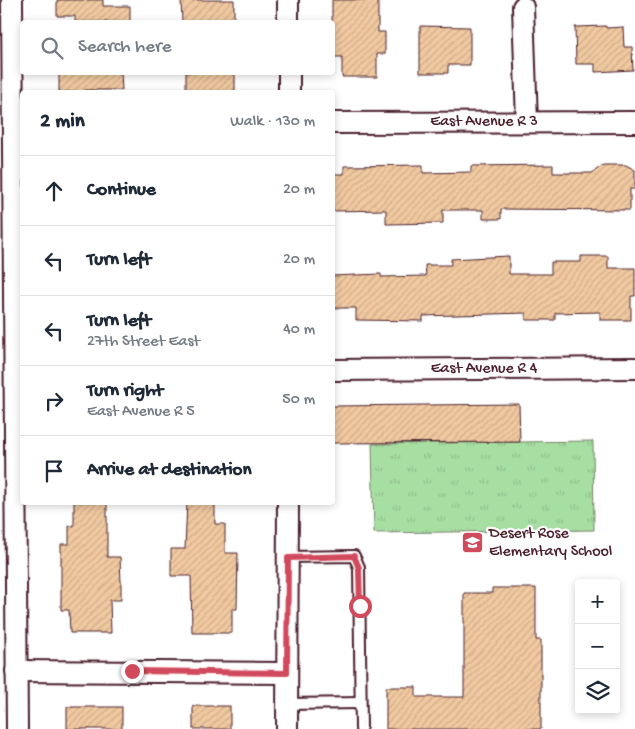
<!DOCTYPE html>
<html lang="en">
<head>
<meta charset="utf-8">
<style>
	:root { --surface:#fff; --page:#f6f6f7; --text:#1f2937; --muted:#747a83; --line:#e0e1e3 }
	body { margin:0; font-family:"Gochi Hand",sans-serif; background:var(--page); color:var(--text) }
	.controls { position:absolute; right:15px; bottom:15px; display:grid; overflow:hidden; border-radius:5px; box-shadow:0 2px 8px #0003 }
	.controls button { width:45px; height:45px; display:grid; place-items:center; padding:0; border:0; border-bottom:1px solid var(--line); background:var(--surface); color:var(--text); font:25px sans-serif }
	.stop { position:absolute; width:15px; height:15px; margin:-11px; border:4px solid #d1495b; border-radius:50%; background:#fff }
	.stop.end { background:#d1495b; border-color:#fff; box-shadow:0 1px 5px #0008 }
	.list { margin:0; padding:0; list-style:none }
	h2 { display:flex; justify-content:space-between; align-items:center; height:65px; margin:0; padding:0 20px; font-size:21px }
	h2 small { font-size:16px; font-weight:400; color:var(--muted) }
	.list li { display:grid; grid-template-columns:32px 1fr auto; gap:15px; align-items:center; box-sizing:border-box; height:70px; padding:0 20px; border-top:1px solid var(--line) }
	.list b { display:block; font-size:19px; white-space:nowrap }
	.list p { margin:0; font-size:16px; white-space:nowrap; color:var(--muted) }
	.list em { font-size:16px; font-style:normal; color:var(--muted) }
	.icon { flex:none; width:28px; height:28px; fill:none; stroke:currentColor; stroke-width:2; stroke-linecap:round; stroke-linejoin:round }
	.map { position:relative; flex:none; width:635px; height:729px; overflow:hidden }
	.search { position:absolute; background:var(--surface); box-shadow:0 2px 8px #0003; left:20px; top:20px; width:315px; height:55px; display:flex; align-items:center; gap:12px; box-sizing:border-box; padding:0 18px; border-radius:5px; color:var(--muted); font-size:19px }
	.panel { position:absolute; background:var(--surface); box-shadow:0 2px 8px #0003; left:20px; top:90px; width:315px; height:415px; border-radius:5px }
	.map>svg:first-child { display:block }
	.grass { fill:url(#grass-tufts); stroke:#787f67 }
	.building { fill:url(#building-hatch); stroke:#4a1f2b }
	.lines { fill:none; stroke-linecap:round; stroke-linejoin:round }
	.service-casing { stroke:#4a1f2b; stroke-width:14 }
	.minor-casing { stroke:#4a1f2b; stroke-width:24 }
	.service { stroke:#fff; stroke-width:10 }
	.minor { stroke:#fff; stroke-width:20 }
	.route { stroke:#d1495b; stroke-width:6 }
	.labels { text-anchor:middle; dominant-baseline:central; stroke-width:4.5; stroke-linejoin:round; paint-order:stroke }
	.street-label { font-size:16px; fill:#4a1f2b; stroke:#fff }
	.poi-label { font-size:16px; fill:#4a1f2b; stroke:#fff; text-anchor:start }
</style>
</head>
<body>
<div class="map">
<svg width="635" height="729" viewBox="0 0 635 729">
	<defs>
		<pattern id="grass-tufts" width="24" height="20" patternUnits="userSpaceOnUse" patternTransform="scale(1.25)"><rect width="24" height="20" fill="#a7dfa3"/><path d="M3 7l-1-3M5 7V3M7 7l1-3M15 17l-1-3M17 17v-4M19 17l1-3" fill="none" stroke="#91bf8c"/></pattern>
		<pattern id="building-hatch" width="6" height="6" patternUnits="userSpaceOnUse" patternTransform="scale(1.25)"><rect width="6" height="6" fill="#f0c9a0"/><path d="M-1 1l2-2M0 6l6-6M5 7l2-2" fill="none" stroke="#cfac8a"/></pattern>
	</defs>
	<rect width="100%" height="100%" fill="#fff"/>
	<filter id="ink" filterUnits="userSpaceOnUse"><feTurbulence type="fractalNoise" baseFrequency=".02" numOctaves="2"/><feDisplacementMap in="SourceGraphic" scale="10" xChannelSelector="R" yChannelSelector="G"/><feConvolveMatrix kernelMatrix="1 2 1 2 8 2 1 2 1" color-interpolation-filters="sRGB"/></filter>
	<g filter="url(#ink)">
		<path class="grass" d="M 593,441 L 594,530 L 374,533 L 372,444 Z"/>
		<g class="building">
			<path d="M 57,0 L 103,0 L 103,6 L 130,6 L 130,22 L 75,22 L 75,16 L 57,16 Z"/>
			<path d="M 181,0 L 234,0 L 234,22 L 182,22 Z"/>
			<path d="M 332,0 L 378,0 L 378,32 L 385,32 L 385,54 L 377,54 L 377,77 L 342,77 L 342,57 L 332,57 Z"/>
			<path d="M 420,26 L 470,27 L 470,65 L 448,65 L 448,73 L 420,73 Z"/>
			<path d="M 606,26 L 606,28 L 623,27 L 624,47 L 632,47 L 633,70 L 595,72 L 595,64 L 576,64 L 575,27 Z"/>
			<path d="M 73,72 L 121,72 L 122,90 L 85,90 L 85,92 L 59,92 L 59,74 L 73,74 Z"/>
			<rect x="186" y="72" width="49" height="20"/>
			<path d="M 423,165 L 423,173 L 471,172 L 471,166 L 553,165 L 553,173 L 592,173 L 603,165 L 626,165 L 635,170 L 635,189 L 630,189 L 630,210 L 501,209 L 501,219 L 483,219 L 483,210 L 443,210 L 443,223 L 386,224 L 386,210 L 332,211 L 332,174 L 344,174 L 344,166 Z"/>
			<path d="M 509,256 L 509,274 L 551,274 L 551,262 L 581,262 L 581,256 L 608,256 L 608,268 L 635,268 L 635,296 L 631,296 L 631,320 L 600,320 L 600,312 L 555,313 L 555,320 L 526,320 L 526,313 L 423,316 L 423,321 L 356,320 L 356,308 L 332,308 L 332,276 L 381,274 L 381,277 L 426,276 L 425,265 L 451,265 L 451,259 Z"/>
			<path d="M 519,404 L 520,442 L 332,443 L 332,406 Z"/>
			<path d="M 74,502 L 107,502 L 107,557 L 120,557 L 121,584 L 121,600 L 110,600 L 111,633 L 70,633 L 69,610 L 61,610 L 61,544 L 69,544 L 69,526 L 74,526 Z"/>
			<path d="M 187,502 L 215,502 L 215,524 L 225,524 L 225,553 L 238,553 L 237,609 L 232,609 L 232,633 L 192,633 L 191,576 L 171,576 L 171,549 L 185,549 Z"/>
			<path d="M 492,588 L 536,588 L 536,640 L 541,640 L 541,729 L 386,729 L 386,687 L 416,687 L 416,697 L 464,697 L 464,593 L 492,593 Z"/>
			<rect x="193" y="706" width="37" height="23"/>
			<rect x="67" y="707" width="55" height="22"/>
		</g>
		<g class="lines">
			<defs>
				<g id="service">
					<path d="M 287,557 L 354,556 L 359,567 L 361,729"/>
					<path d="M 287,704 L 360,703"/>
				</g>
				<g id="minor">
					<path d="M 12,0 L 17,729"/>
					<path d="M 288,0 L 288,22"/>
					<path d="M 523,7 L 527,122"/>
					<path d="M 289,72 L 289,92"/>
					<path d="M 332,123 L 635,122"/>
					<path d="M 332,370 L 635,368"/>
					<path d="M 16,671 L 287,673"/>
					<path d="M 287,729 L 288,502"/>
				</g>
			</defs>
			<use href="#service" class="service-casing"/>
			<use href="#minor" class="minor-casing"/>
			<use href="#service" class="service"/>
			<use href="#minor" class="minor"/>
		</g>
	</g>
	<g class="lines" filter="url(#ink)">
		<path class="route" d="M 132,671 L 287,673 L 288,558 L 354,556 L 359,568 L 360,606"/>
	</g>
	<defs>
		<symbol id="school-square" viewBox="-11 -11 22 22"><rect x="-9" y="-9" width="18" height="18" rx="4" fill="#d1495b" stroke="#fff"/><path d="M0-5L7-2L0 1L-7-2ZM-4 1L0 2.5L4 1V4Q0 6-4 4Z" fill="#fff"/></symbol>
	</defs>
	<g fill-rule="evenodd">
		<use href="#school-square" x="460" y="530" width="25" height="25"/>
	</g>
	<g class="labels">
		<g class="street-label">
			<text x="484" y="122">East Avenue R 3</text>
			<text x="484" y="369">East Avenue R 4</text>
		</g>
		<g class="poi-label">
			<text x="489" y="534">Desert Rose<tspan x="489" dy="18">Elementary School</tspan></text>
		</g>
	</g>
</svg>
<div class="controls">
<button>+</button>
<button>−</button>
<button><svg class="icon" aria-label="layers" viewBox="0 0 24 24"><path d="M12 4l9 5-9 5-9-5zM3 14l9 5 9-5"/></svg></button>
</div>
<div class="stop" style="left:360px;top:606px"></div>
<div class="stop end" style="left:132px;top:671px"></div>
<div class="search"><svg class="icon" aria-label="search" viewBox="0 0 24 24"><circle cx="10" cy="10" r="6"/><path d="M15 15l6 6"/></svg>Search here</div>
<section class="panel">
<h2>2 min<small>Walk · 130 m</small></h2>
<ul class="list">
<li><svg class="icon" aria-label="ahead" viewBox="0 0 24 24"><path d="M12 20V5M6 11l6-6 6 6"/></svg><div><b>Continue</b></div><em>20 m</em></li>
<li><svg class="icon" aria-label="left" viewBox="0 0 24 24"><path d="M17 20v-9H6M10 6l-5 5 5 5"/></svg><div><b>Turn left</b></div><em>20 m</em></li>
<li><svg class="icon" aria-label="left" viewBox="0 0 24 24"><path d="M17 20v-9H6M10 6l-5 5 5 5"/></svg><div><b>Turn left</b><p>27th Street East</p></div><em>40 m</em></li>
<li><svg class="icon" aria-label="right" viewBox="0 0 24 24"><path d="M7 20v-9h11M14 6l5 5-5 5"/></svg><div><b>Turn right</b><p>East Avenue R 5</p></div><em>50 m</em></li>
<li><svg class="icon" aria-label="arrive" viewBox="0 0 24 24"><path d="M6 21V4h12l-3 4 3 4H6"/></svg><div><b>Arrive at destination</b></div></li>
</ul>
</section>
</div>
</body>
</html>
